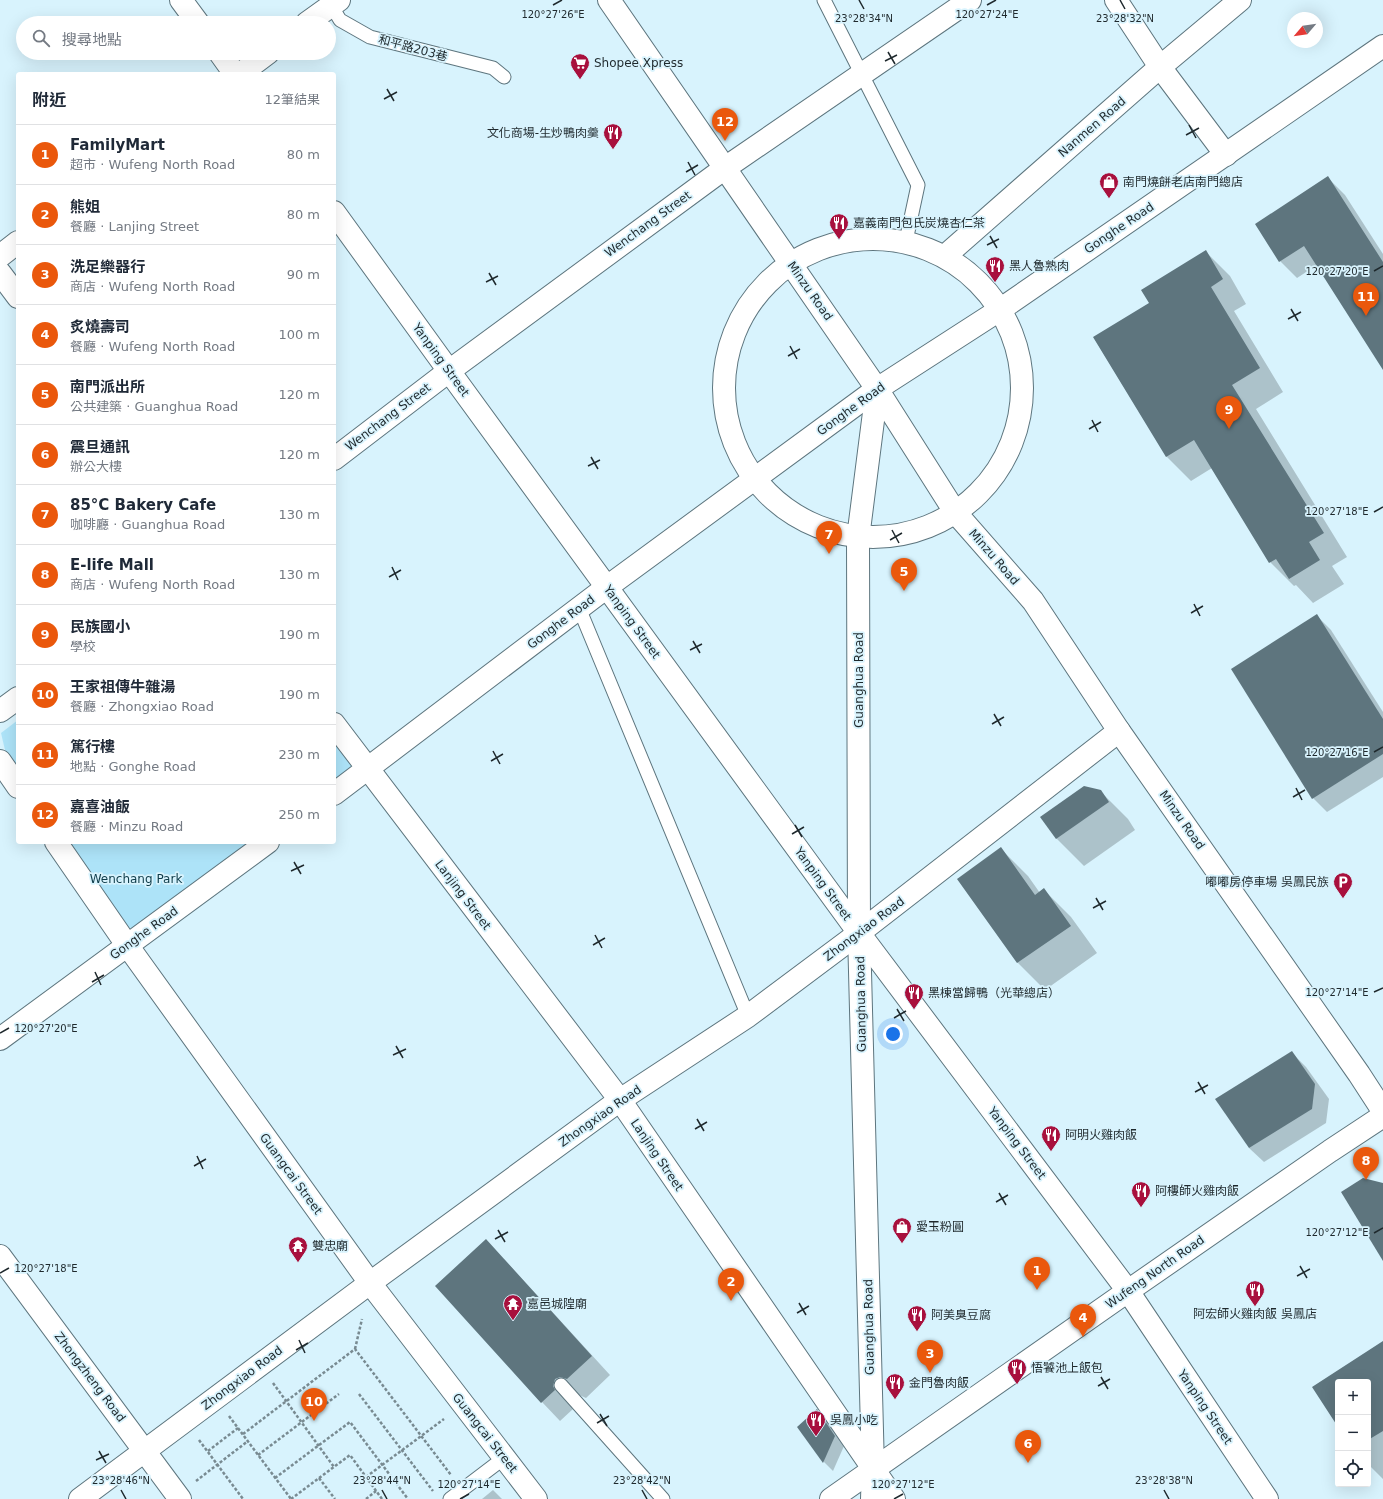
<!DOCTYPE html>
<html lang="zh-TW">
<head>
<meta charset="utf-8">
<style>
	:root { --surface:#fff; --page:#f2f2f3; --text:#1f2937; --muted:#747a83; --line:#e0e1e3; --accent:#ea580c }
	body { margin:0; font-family:"DejaVu Sans","Noto Sans TC",sans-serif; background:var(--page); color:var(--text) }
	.controls { position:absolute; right:12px; bottom:12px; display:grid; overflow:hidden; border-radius:4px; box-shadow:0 4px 16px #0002 }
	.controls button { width:36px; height:36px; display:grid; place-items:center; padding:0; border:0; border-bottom:1px solid var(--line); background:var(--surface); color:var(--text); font:20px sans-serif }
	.compass { position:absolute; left:1287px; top:12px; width:36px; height:36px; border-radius:50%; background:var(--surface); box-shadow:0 4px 16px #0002; rotate:241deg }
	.you { position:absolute; left:893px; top:1034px; width:14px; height:14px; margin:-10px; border:3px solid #fff; border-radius:50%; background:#1a73e8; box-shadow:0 0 0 6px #1a73e833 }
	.badge { display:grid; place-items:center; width:26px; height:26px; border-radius:50%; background:var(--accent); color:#fff; font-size:13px; font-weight:700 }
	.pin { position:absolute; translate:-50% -33px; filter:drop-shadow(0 1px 2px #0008) }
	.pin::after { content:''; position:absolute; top:21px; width:14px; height:12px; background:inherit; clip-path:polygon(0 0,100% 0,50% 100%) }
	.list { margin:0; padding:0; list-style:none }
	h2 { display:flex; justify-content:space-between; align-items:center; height:52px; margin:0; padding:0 16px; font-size:17px }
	h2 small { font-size:13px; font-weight:400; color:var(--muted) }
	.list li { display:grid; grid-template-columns:26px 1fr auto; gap:12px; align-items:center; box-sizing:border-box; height:60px; padding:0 16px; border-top:1px solid var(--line) }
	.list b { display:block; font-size:15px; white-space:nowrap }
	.list p { margin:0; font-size:13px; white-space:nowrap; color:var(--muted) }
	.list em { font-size:13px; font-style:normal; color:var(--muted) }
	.icon { flex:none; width:22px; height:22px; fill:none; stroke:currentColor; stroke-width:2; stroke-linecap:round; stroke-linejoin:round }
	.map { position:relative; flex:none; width:1383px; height:1499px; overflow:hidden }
	.search { position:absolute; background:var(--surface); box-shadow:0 4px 16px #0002; left:16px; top:16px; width:320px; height:44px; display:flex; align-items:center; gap:10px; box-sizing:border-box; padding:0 14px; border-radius:22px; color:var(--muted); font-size:15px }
	.panel { position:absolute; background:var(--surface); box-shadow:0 4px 16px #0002; left:16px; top:72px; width:320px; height:772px; border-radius:4px }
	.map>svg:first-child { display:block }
	.green { fill:#ade3f8 }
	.shadow { fill:#0003 }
	.building { fill:#5e757e }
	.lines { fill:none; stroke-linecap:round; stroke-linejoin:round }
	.lane-casing { stroke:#5d757e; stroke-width:15 }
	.street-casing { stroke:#5d757e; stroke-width:24 }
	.secondary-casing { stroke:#5d757e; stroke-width:24 }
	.path { stroke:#788a91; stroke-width:2.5; stroke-dasharray:3 2; stroke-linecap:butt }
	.lane { stroke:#fff; stroke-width:13 }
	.street { stroke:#fff; stroke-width:22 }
	.secondary { stroke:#fff; stroke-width:22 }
	.ticks { fill:none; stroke:#1f292d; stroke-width:1.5 }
	.labels { text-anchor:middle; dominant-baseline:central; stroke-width:3.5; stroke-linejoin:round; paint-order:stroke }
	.street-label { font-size:12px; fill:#1f292d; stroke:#d8f3fd }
	.poi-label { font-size:12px; fill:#1f292d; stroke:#d8f3fd; text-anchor:start }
	.park-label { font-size:12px; fill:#0e3c4a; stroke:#d8f3fd }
	.ticks-label { font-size:10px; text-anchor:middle; fill:#1f292d; stroke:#d8f3fd; stroke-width:3.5; stroke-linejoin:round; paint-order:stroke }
</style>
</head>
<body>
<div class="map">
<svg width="1383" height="1499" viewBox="0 0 1383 1499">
	<rect width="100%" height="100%" fill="#d8f3fd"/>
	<g class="green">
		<path d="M 18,720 L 18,770 L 5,750 L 1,733 Z"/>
		<path d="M 334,739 L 354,765 L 334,780 Z"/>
		<path d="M 67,842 L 249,842 L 133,928 L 124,927 Z"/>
	</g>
	<g class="shadow">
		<path d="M 1328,178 L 1345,195 L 1383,254 L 1383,368 L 1317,265 L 1297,278 L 1280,261 Z"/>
		<path d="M 1206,252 L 1230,276 L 1246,304 L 1234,311 L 1283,392 L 1256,409 L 1347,557 L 1332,566 L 1344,584 L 1313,603 L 1296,585 L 1294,586 L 1270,562 L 1212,468 L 1191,481 L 1167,457 L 1094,338 L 1150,303 Z"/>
		<path d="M 1317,616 L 1331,630 L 1383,712 L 1383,777 L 1327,812 L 1313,798 Z"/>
		<path d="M 1100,791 L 1128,819 L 1135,830 L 1084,866 L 1057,839 L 1042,817 Z"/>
		<path d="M 1001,849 L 1028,876 L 1040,893 L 1044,890 L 1071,917 L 1097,953 L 1045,990 L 1018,963 L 959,879 Z"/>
		<path d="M 1292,1053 L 1306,1067 L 1329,1099 L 1326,1123 L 1264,1162 L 1249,1148 Z"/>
		<path d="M 504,1259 L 610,1375 L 586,1398 L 579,1395 L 571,1406 L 573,1409 L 560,1421 L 542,1402 Z"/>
		<path d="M 1383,1342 L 1383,1479 L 1368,1464 L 1368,1382 L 1338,1382 L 1338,1425 L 1314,1387 Z"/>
		<path d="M 817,1411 L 826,1420 L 844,1446 L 833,1471 L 824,1462 L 799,1427 Z"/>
		<path d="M 493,1490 L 502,1499 L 482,1499 Z"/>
	</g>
	<g class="building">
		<path d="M 1328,176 L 1383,262 L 1383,370 L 1304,246 L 1279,262 L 1255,224 Z"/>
		<path d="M 1206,250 L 1223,279 L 1211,287 L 1260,368 L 1232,385 L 1324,533 L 1309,542 L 1320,560 L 1289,579 L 1276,559 L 1269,563 L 1194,440 L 1166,457 L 1093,337 L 1149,303 L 1141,290 Z"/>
		<path d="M 1317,614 L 1383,719 L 1383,754 L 1312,799 L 1231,669 Z"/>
		<path d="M 1084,786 L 1101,790 L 1109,802 L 1056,839 L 1040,817 Z"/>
		<path d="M 1001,847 L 1035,895 L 1044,888 L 1071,926 L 1017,963 L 957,879 Z"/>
		<path d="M 1292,1051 L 1315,1084 L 1312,1109 L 1249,1148 L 1215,1099 Z"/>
		<path d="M 1363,1178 L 1383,1183 L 1383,1261 L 1341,1192 Z"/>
		<path d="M 486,1239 L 592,1356 L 567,1379 L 560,1377 L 555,1379 L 553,1386 L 555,1390 L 541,1403 L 435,1286 Z"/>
		<path d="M 1383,1341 L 1383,1431 L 1368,1440 L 1368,1382 L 1338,1382 L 1338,1427 L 1312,1387 Z"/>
		<path d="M 817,1409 L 835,1436 L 823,1463 L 797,1427 Z"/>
	</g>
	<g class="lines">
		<defs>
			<g id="lane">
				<path d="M 824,0 L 918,185 L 906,241"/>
				<path d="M 331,5 L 340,20 L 370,37 L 493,68 L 504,77"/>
				<path d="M 579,608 L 748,1016"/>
				<path d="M 561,1385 L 663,1499"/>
				<path d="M 450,1499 L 504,1458"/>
			</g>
			<g id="street">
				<path d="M 181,0 L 198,23"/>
				<path d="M 1116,0 L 1160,67 L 1226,155"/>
				<path d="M 307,23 L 339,0"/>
				<path d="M 220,53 L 235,74"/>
				<path d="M 240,74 L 268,53"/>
				<path d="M 334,212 L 449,371 L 859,933 L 1128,1291 L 1267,1499"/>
				<circle cx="873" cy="388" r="149"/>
				<path d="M 0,256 L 18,242"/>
				<path d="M 945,256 L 1160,67 L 1240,0"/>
				<path d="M 0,273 L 18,297"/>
				<path d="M 334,459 L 449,371 L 725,168 L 970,0"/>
				<path d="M 0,711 L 18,698"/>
				<path d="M 334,724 L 620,1100 L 894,1499"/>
				<path d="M 0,761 L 18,787"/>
				<path d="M 334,794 L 607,587 L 877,389 L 1001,309 L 1383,46"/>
				<path d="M 56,842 L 127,945 L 370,1283 L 536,1499"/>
				<path d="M 0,1039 L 268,842"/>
				<path d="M 0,1256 L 180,1499"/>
				<path d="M 80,1499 L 370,1283 L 620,1100 L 748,1016 L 859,933 L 1119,731"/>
				<path d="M 872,1499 L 873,1469 L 859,933 L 858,538 L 877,389"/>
			</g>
			<g id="secondary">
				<path d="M 609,0 L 877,389 L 955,512 L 1033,601 L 1119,731 L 1359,1074 L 1383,1111"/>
				<path d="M 831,1499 L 1128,1291 L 1330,1151 L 1383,1116"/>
			</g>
		</defs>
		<use href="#lane" class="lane-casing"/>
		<use href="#street" class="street-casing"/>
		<use href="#secondary" class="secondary-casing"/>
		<g class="path">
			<path d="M 355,1349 L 362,1319"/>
			<path d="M 273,1383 L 334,1467"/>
			<path d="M 359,1394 L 433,1491"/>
			<path d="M 229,1416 L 291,1499"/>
			<path d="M 243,1434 L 355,1349 L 451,1475"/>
			<path d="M 199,1440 L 243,1499"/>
			<path d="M 208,1451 L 238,1428"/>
			<path d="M 258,1455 L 339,1394"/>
			<path d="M 366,1477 L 444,1419"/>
			<path d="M 275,1478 L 350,1422 L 408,1499"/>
			<path d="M 319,1478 L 335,1499"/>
			<path d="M 196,1481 L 248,1441"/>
			<path d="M 291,1499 L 350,1455 L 382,1499"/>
			<path d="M 366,1499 L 376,1491"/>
		</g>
		<use href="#lane" class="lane"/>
		<use href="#street" class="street"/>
		<use href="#secondary" class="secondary"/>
	</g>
	<path class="ticks" d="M 859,0 L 864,9M 1120,0 L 1125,9M 553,5 L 562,0M 987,5 L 996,0M 888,52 L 895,64M 885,61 L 897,55M 387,89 L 394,101M 384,99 L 397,92M 1189,125 L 1196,138M 1186,135 L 1199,128M 688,162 L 695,175M 686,172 L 698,165M 990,236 L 997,248M 987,245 L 999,239M 1374,271 L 1383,266M 489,273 L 496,285M 486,282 L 498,276M 1291,309 L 1298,321M 1288,319 L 1301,312M 790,346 L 797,359M 788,356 L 800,349M 1092,420 L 1098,432M 1089,429 L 1101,422M 591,457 L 598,469M 588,466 L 600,460M 1374,512 L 1383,507M 892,530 L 899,543M 890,540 L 902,533M 392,567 L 398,580M 389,577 L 401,570M 1194,604 L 1200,616M 1191,613 L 1203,606M 693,641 L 700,653M 690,650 L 702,644M 994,714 L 1001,726M 992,724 L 1004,717M 493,751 L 500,764M 1374,752 L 1383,747M 491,761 L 503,754M 1296,788 L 1302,800M 1293,797 L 1305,790M 795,825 L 802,837M 792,834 L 804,827M 294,862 L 301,874M 291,871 L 304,865M 1096,898 L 1103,910M 1093,908 L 1106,901M 595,935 L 602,948M 593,945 L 605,938M 95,972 L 101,985M 92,982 L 104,975M 1374,992 L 1383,988M 897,1009 L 904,1021M 894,1018 L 906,1011M 0,1033 L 9,1028M 396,1046 L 403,1058M 393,1055 L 406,1049M 1198,1082 L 1205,1094M 1195,1092 L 1208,1085M 697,1119 L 704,1131M 695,1129 L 707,1122M 197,1156 L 203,1169M 194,1166 L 206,1159M 999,1193 L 1006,1205M 996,1202 L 1008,1195M 498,1230 L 505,1242M 1374,1233 L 1383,1228M 495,1239 L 508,1232M 1300,1266 L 1307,1278M 0,1273 L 9,1268M 1297,1276 L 1310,1269M 799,1303 L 806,1315M 797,1313 L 809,1306M 299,1340 L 305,1353M 296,1350 L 308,1343M 1101,1377 L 1108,1389M 1098,1386 L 1110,1379M 600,1414 L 607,1426M 597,1423 L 609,1416M 99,1451 L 106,1463M 96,1460 L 109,1454M 121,1490 L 126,1499M 382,1490 L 387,1499M 642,1490 L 647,1499M 1164,1490 L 1169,1499M 460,1499 L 469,1494M 894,1499 L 903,1494"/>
	<defs>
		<symbol id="supermarket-pin" viewBox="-11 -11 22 30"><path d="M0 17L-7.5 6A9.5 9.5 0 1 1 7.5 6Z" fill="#a8103d" stroke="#d8f3fd"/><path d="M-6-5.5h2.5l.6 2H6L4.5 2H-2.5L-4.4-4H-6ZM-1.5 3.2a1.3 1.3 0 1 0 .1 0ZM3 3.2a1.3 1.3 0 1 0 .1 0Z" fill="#fff"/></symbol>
		<symbol id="restaurant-pin" viewBox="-11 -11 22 30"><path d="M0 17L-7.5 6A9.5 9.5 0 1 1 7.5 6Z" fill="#a8103d" stroke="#d8f3fd"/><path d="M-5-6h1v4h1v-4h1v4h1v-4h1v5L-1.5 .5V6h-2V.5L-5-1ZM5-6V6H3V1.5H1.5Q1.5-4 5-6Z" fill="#fff"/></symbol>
		<symbol id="shop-pin" viewBox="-11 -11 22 30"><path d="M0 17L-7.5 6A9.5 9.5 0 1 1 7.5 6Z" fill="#a8103d" stroke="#d8f3fd"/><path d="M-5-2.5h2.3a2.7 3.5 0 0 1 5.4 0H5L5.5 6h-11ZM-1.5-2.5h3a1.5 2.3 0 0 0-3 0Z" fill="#fff"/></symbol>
		<symbol id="parking-pin" viewBox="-11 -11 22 30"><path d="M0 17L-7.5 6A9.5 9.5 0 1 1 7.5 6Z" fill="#a8103d" stroke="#d8f3fd"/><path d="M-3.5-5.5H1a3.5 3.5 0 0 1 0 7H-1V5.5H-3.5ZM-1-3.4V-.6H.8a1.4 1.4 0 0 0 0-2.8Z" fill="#fff"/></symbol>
		<symbol id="temple-pin" viewBox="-11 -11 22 30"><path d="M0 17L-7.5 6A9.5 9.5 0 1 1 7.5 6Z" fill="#a8103d" stroke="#d8f3fd"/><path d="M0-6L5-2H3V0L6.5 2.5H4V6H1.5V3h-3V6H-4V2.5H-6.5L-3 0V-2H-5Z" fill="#fff"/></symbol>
	</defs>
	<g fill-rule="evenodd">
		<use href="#supermarket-pin" x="569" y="52" width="22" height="30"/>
		<use href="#restaurant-pin" x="602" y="122" width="22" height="30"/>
		<use href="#shop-pin" x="1098" y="171" width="22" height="30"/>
		<use href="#restaurant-pin" x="828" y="212" width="22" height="30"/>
		<use href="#restaurant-pin" x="984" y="255" width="22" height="30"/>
		<use href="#parking-pin" x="1332" y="871" width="22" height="30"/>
		<use href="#restaurant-pin" x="903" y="982" width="22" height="30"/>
		<use href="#restaurant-pin" x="1040" y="1124" width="22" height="30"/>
		<use href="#restaurant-pin" x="1130" y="1180" width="22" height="30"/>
		<use href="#shop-pin" x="891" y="1216" width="22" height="30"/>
		<use href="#temple-pin" x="287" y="1235" width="22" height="30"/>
		<use href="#restaurant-pin" x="1244" y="1279" width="22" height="30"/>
		<use href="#temple-pin" x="502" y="1293" width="22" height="30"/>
		<use href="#restaurant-pin" x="906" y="1304" width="22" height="30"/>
		<use href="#restaurant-pin" x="1006" y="1357" width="22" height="30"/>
		<use href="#restaurant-pin" x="884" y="1372" width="22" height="30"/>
		<use href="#restaurant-pin" x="805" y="1409" width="22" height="30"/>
	</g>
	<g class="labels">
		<g class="street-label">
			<text transform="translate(413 48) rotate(15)">和平路203巷</text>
			<text transform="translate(1092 127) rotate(-41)">Nanmen Road</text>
			<text transform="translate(648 224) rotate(-36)">Wenchang Street</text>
			<text transform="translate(1119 228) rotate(-34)">Gonghe Road</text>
			<text transform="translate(810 291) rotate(55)">Minzu Road</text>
			<text transform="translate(441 360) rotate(54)">Yanping Street</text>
			<text transform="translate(851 409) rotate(-36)">Gonghe Road</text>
			<text transform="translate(388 417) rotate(-37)">Wenchang Street</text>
			<text transform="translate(994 557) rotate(49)">Minzu Road</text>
			<text transform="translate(561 622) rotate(-37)">Gonghe Road</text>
			<text transform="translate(632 622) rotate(54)">Yanping Street</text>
			<text transform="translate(859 680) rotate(-90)">Guanghua Road</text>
			<text transform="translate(1182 820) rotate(55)">Minzu Road</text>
			<text transform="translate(823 884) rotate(54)">Yanping Street</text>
			<text transform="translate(463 895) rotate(53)">Lanjing Street</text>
			<text transform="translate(864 929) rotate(-37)">Zhongxiao Road</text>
			<text transform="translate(144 933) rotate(-36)">Gonghe Road</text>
			<text transform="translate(861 1004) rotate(-91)">Guanghua Road</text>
			<text transform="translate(600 1116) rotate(-35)">Zhongxiao Road</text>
			<text transform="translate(1017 1143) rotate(53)">Yanping Street</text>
			<text transform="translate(657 1155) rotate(56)">Lanjing Street</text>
			<text transform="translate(291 1174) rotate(54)">Guangcai Street</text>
			<text transform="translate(1155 1272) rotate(-35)">Wufeng North Road</text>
			<text transform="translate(869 1327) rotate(-91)">Guanghua Road</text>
			<text transform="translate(90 1377) rotate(53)">Zhongzheng Road</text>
			<text transform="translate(242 1378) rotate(-37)">Zhongxiao Road</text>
			<text transform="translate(1205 1407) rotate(56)">Yanping Street</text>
			<text transform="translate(485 1433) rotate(52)">Guangcai Street</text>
		</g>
		<g class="poi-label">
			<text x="594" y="63">Shopee Xpress</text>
			<text x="599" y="133" text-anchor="end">文化商場-生炒鴨肉羹</text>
			<text x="1123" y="182">南門燒餅老店南門總店</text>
			<text x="853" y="223">嘉義南門包氏炭燒杏仁茶</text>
			<text x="1009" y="266">黑人魯熟肉</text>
			<text x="1329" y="882" text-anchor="end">嘟嘟房停車場 吳鳳民族</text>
			<text x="928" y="993">黑棟當歸鴨（光華總店）</text>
			<text x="1065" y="1135">阿明火雞肉飯</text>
			<text x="1155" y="1191">阿樓師火雞肉飯</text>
			<text x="916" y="1227">愛玉粉圓</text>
			<text x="312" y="1246">雙忠廟</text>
			<text x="527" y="1304">嘉邑城隍廟</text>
			<text x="1255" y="1314" text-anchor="middle">阿宏師火雞肉飯 吳鳳店</text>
			<text x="931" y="1315">阿美臭豆腐</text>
			<text x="1031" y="1368">悟饕池上飯包</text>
			<text x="909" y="1383">金門魯肉飯</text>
			<text x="830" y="1420">吳鳳小吃</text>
		</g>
		<g class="park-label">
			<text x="136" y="879">Wenchang Park</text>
		</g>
	</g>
	<g class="ticks-label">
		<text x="553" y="18">120°27'26"E</text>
		<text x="987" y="18">120°27'24"E</text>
		<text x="864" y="22">23°28'34"N</text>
		<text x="1125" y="22">23°28'32"N</text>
		<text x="1337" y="275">120°27'20"E</text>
		<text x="1337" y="515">120°27'18"E</text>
		<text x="1337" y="756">120°27'16"E</text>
		<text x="1337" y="996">120°27'14"E</text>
		<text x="46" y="1032">120°27'20"E</text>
		<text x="1337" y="1236">120°27'12"E</text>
		<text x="46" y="1272">120°27'18"E</text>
		<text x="121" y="1484">23°28'46"N</text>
		<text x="382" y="1484">23°28'44"N</text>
		<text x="642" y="1484">23°28'42"N</text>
		<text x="1164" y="1484">23°28'38"N</text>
		<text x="469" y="1488">120°27'14"E</text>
		<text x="903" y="1488">120°27'12"E</text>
	</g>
</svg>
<div class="controls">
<button>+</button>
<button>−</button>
<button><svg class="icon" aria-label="locate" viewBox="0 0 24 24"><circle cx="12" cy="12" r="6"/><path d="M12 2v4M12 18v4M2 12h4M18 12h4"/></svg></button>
</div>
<svg class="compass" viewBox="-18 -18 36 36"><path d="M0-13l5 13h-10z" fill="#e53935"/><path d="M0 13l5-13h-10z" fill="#747a83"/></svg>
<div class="you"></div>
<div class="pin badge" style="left:1037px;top:1290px">1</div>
<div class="pin badge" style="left:731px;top:1301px">2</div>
<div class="pin badge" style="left:930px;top:1373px">3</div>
<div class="pin badge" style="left:1083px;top:1337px">4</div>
<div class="pin badge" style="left:904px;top:591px">5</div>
<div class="pin badge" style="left:1028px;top:1463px">6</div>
<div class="pin badge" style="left:829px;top:554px">7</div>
<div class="pin badge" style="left:1366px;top:1180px">8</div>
<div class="pin badge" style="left:1229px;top:429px">9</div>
<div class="pin badge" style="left:314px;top:1421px">10</div>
<div class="pin badge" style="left:1366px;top:316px">11</div>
<div class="pin badge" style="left:725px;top:141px">12</div>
<div class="search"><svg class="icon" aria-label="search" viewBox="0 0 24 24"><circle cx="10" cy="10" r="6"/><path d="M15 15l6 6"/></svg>搜尋地點</div>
<section class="panel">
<h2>附近<small>12筆結果</small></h2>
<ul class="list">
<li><span class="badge">1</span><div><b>FamilyMart</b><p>超市 · Wufeng North Road</p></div><em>80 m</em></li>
<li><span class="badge">2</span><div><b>熊姐</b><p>餐廳 · Lanjing Street</p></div><em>80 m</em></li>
<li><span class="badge">3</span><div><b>洗足樂器行</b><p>商店 · Wufeng North Road</p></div><em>90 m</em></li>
<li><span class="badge">4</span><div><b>炙燒壽司</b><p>餐廳 · Wufeng North Road</p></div><em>100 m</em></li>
<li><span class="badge">5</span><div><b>南門派出所</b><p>公共建築 · Guanghua Road</p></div><em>120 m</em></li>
<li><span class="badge">6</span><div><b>震旦通訊</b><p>辦公大樓</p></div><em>120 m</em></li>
<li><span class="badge">7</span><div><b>85°C Bakery Cafe</b><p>咖啡廳 · Guanghua Road</p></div><em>130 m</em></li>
<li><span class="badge">8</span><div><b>E-life Mall</b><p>商店 · Wufeng North Road</p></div><em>130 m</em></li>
<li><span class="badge">9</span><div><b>民族國小</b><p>學校</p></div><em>190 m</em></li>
<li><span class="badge">10</span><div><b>王家祖傳牛雜湯</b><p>餐廳 · Zhongxiao Road</p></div><em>190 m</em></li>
<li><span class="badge">11</span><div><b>篤行樓</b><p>地點 · Gonghe Road</p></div><em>230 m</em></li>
<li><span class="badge">12</span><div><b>嘉喜油飯</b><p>餐廳 · Minzu Road</p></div><em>250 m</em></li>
</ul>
</section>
</div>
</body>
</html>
